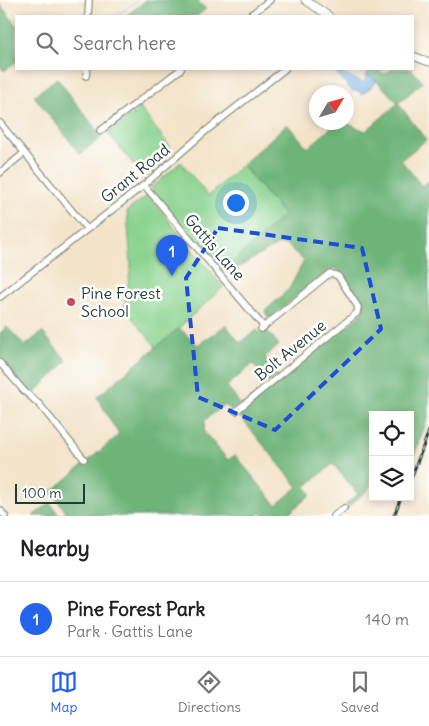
<!DOCTYPE html>
<html lang="en">
<head>
<meta charset="utf-8">
<style>
	:root { --surface:#fff; --page:#f2f2f2; --text:#202124; --muted:#757577; --line:#e0e0e0; --accent:#2563eb }
	body { margin:0; font-family:Delius,sans-serif; background:var(--page); color:var(--text) }
	.controls { position:absolute; right:15px; bottom:15px; display:grid; overflow:hidden; border-radius:0px; box-shadow:0 2px 8px #0003 }
	.controls button { width:45px; height:45px; display:grid; place-items:center; padding:0; border:0; border-bottom:1px solid var(--line); background:var(--surface); color:var(--text); font:25px sans-serif }
	.compass { position:absolute; left:309px; top:85px; width:45px; height:45px; border-radius:50%; background:var(--surface); box-shadow:0 2px 8px #0003; rotate:52deg }
	.scale { position:absolute; left:15px; bottom:12px; width:70px; box-sizing:border-box; padding-left:5px; border:2px solid #1f3d34; border-top:0; font-size:14px; line-height:18px; white-space:nowrap; color:#1f3d34; -webkit-text-stroke:4px #fff; paint-order:stroke }
	.you { position:absolute; left:235px; top:202px; width:18px; height:18px; margin:-12px; border:4px solid #fff; border-radius:50%; background:#1a73e8; box-shadow:0 0 0 8px #1a73e833 }
	.badge { display:grid; place-items:center; width:32px; height:32px; border-radius:50%; background:var(--accent); color:#fff; font-size:16px; font-weight:700 }
	.pin { position:absolute; translate:-50% -41px; filter:drop-shadow(0 1px 2px #0008) }
	.pin::after { content:''; position:absolute; top:26px; width:18px; height:15px; background:inherit; clip-path:polygon(0 0,100% 0,50% 100%) }
	.list { margin:0; padding:0; list-style:none }
	h2 { display:flex; justify-content:space-between; align-items:center; height:65px; margin:0; padding:0 20px; font-size:21px }
	h2 small { font-size:16px; font-weight:400; color:var(--muted) }
	.list li { display:grid; grid-template-columns:32px 1fr auto; gap:15px; align-items:center; box-sizing:border-box; height:75px; padding:0 20px; border-top:1px solid var(--line) }
	.list b { display:block; font-size:19px; white-space:nowrap }
	.list p { margin:0; font-size:16px; white-space:nowrap; color:var(--muted) }
	.list em { font-size:16px; font-style:normal; color:var(--muted) }
	.icon { flex:none; width:28px; height:28px; fill:none; stroke:currentColor; stroke-width:2; stroke-linecap:round; stroke-linejoin:round }
	.map { position:relative; flex:none; width:429px; height:516px; overflow:hidden }
	.search { position:absolute; background:var(--surface); box-shadow:0 2px 8px #0003; left:15px; right:15px; top:15px; height:55px; display:flex; align-items:center; gap:12px; box-sizing:border-box; padding:0 18px; border-radius:0px; color:var(--muted); font-size:19px }
	.sheet { height:140px; background:var(--surface) }
	nav { display:flex; justify-content:space-around; align-items:center; box-sizing:border-box; height:70px; border-top:1px solid var(--line); background:var(--surface); font-size:14px; color:var(--muted) }
	nav a { display:grid; justify-items:center; gap:2px }
	nav .on { color:var(--accent) }
	.map>svg:first-child { display:block }
	.green { fill:#89d28e; stroke:#548861 }
	.forest { fill:#6eb479; stroke:#467856 }
	.water { fill:#6fabe0; stroke:#47748a }
	.lines { fill:none; stroke-linecap:round; stroke-linejoin:round }
	.stream { stroke:#6fabe0; stroke-width:1 }
	.minor-casing { stroke:#89907e; stroke-width:8 }
	.major-casing { stroke:#89907e; stroke-width:9 }
	.minor { stroke:#fff; stroke-width:5.5 }
	.major { stroke:#fff; stroke-width:7 }
	.rail-casing { stroke:#1f3d34; stroke-width:3 }
	.rail { stroke:#fff; stroke-width:1; stroke-dasharray:4; stroke-linecap:butt }
	.marked { fill:none; stroke:#1d4ed8; stroke-width:4; stroke-dasharray:10 6; stroke-linejoin:round }
	.poi-dot { fill:#d1495b; stroke:#fff; stroke-width:2 }
	.labels { text-anchor:middle; dominant-baseline:central; stroke-width:5; stroke-linejoin:round; paint-order:stroke }
	.street-label { font-size:16px; fill:#1f3d34; stroke:#fff }
	.poi-label { font-size:16px; fill:#1f3d34; stroke:#fff; text-anchor:start }
</style>
</head>
<body>
<div class="map">
<svg width="429" height="516" viewBox="0 0 429 516">
	<rect width="100%" height="100%" fill="#fff"/>
	<filter id="ink" filterUnits="userSpaceOnUse"><feTurbulence type="fractalNoise" baseFrequency=".02" numOctaves="2"/><feDisplacementMap in="SourceGraphic" scale="10" xChannelSelector="R" yChannelSelector="G"/><feConvolveMatrix kernelMatrix="1 2 1 2 8 2 1 2 1" color-interpolation-filters="sRGB"/></filter>
	<filter id="wash" filterUnits="userSpaceOnUse"><feTurbulence type="fractalNoise" baseFrequency=".0096" numOctaves="4" result="noise"/><feDisplacementMap in="SourceGraphic" scale="20" xChannelSelector="R" yChannelSelector="G"/><feGaussianBlur stdDeviation="1.12" result="paint"/><feColorMatrix in="noise" values="0 0 0 0 0 0 0 0 0 0 0 0 0 0 0 0 0 1.4 0 .05"/><feComposite in="paint" operator="in"/></filter>
	<g filter="url(#wash)">
		<rect width="100%" height="100%" fill="#f3e3c9"/>
		<g class="green">
			<path d="M 140,108 L 171,148 L 143,176 L 108,133 Z"/>
			<path d="M 181,162 L 208,196 L 242,165 L 284,215 L 222,272 L 151,188 Z"/>
			<path d="M 148,195 L 223,287 L 157,348 L 124,308 L 131,266 L 127,211 Z"/>
		</g>
		<g class="forest">
			<path d="M 146,0 L 200,0 L 198,2 L 206,9 L 197,16 L 126,16 Z"/>
			<path d="M 0,4 L 16,25 L 16,62 L 4,71 L 0,66 Z"/>
			<path d="M 370,69 L 376,69 L 385,74 L 392,69 L 411,69 L 423,82 L 398,103 L 426,140 L 401,160 L 422,186 L 429,181 L 429,415 L 410,466 L 410,415 L 373,415 L 373,477 L 368,490 L 349,506 L 346,504 L 358,494 L 333,464 L 305,487 L 311,494 L 286,516 L 264,516 L 261,513 L 256,516 L 69,516 L 51,492 L 119,435 L 97,397 L 179,328 L 198,345 L 226,325 L 240,343 L 257,330 L 261,333 L 266,329 L 279,345 L 265,357 L 278,375 L 268,383 L 253,364 L 227,386 L 240,404 L 232,410 L 224,405 L 205,420 L 204,432 L 228,460 L 235,455 L 276,505 L 298,487 L 237,413 L 361,315 L 364,306 L 337,269 L 331,268 L 269,319 L 265,311 L 289,289 L 304,261 L 287,245 L 277,245 L 230,272 L 226,268 L 284,215 L 242,165 L 287,124 L 308,148 L 336,123 L 346,123 L 366,131 L 398,103 L 377,81 L 367,74 Z"/>
			<path d="M 57,78 L 102,137 L 80,154 L 34,96 Z"/>
			<path d="M 7,327 L 25,346 L 42,332 L 67,361 L 33,395 L 20,383 L 0,359 L 0,333 Z"/>
			<path d="M 50,503 L 60,516 L 33,516 Z"/>
		</g>
		<path class="water" d="M 333,69 L 364,83 L 367,74 L 377,81 L 362,95 L 359,91 L 352,91 Z"/>
		<g class="lines">
			<path class="stream" d="M 117,16 L 138,0"/>
		</g>
	</g>
	<g filter="url(#ink)">
		<g class="lines">
			<defs>
				<g id="minor">
					<path d="M 88,16 L 89,0"/>
					<path d="M 249,16 L 270,0"/>
					<path d="M 86,76 L 87,69"/>
					<path d="M 0,123 L 87,229"/>
					<path d="M 100,131 L 181,69"/>
					<path d="M 0,173 L 24,153"/>
					<path d="M 144,185 L 264,327"/>
					<path d="M 0,297 L 144,185 L 207,130 L 285,69"/>
					<path d="M 0,363 L 24,391 L 39,404 L 84,459"/>
					<path d="M 236,411 L 357,313 L 358,307 L 338,276 L 330,273 L 261,329"/>
					<path d="M 0,510 L 5,516"/>
					<path d="M 334,516 L 344,508"/>
				</g>
				<g id="major">
					<path d="M 305,0 L 329,16"/>
					<path d="M 413,56 L 429,62"/>
				</g>
			</defs>
			<use href="#minor" class="minor-casing"/>
			<use href="#major" class="major-casing"/>
			<use href="#minor" class="minor"/>
			<use href="#major" class="major"/>
			<defs>
				<g id="rail">
					<path d="M 410,481 L 429,431"/>
					<path d="M 394,516 L 401,497"/>
				</g>
			</defs>
			<use href="#rail" class="rail-casing"/>
			<use href="#rail" class="rail"/>
		</g>
	</g>
	<path class="marked" d="M 218,228 L 362,248 L 381,329 L 275,430 L 198,397 L 186,278 Z"/>
	<circle class="poi-dot" cx="71" cy="302" r="5"/>
	<g class="labels">
		<g class="street-label">
			<text transform="translate(135 173) rotate(-39)">Grant Road</text>
			<text transform="translate(215 247) rotate(49)">Gattis Lane</text>
			<text transform="translate(290 350) rotate(-39)">Bolt Avenue</text>
		</g>
		<g class="poi-label">
			<text x="81" y="293">Pine Forest<tspan x="81" dy="18">School</tspan></text>
		</g>
	</g>
</svg>
<div class="controls">
<button><svg class="icon" aria-label="locate" viewBox="0 0 24 24"><circle cx="12" cy="12" r="6"/><path d="M12 2v4M12 18v4M2 12h4M18 12h4"/></svg></button>
<button><svg class="icon" aria-label="layers" viewBox="0 0 24 24"><path d="M12 4l9 5-9 5-9-5zM3 14l9 5 9-5"/></svg></button>
</div>
<svg class="compass" viewBox="-18 -18 36 36"><path d="M0-13l5 13h-10z" fill="#e53935"/><path d="M0 13l5-13h-10z" fill="#757577"/></svg>
<div class="scale">100 m</div>
<div class="you"></div>
<div class="pin badge" style="left:172px;top:276px">1</div>
<div class="search"><svg class="icon" aria-label="search" viewBox="0 0 24 24"><circle cx="10" cy="10" r="6"/><path d="M15 15l6 6"/></svg>Search here</div>
</div>
<section class="sheet">
<h2>Nearby<small></small></h2>
<ul class="list">
<li><span class="badge">1</span><div><b>Pine Forest Park</b><p>Park · Gattis Lane</p></div><em>140 m</em></li>
</ul>
</section>
<nav>
<a class="on"><svg class="icon" aria-label="map" viewBox="0 0 24 24"><path d="M3 6l6-2 6 2 6-2v14l-6 2-6-2-6 2zM9 4v14M15 6v14"/></svg>Map</a>
<a><svg class="icon" aria-label="directions" viewBox="0 0 24 24"><path d="M12 3l9 9-9 9-9-9zM9 14v-3h6M13 9l2 2-2 2"/></svg>Directions</a>
<a><svg class="icon" aria-label="saved" viewBox="0 0 24 24"><path d="M7 4h10v16l-5-4-5 4z"/></svg>Saved</a>
</nav>
</body>
</html>
